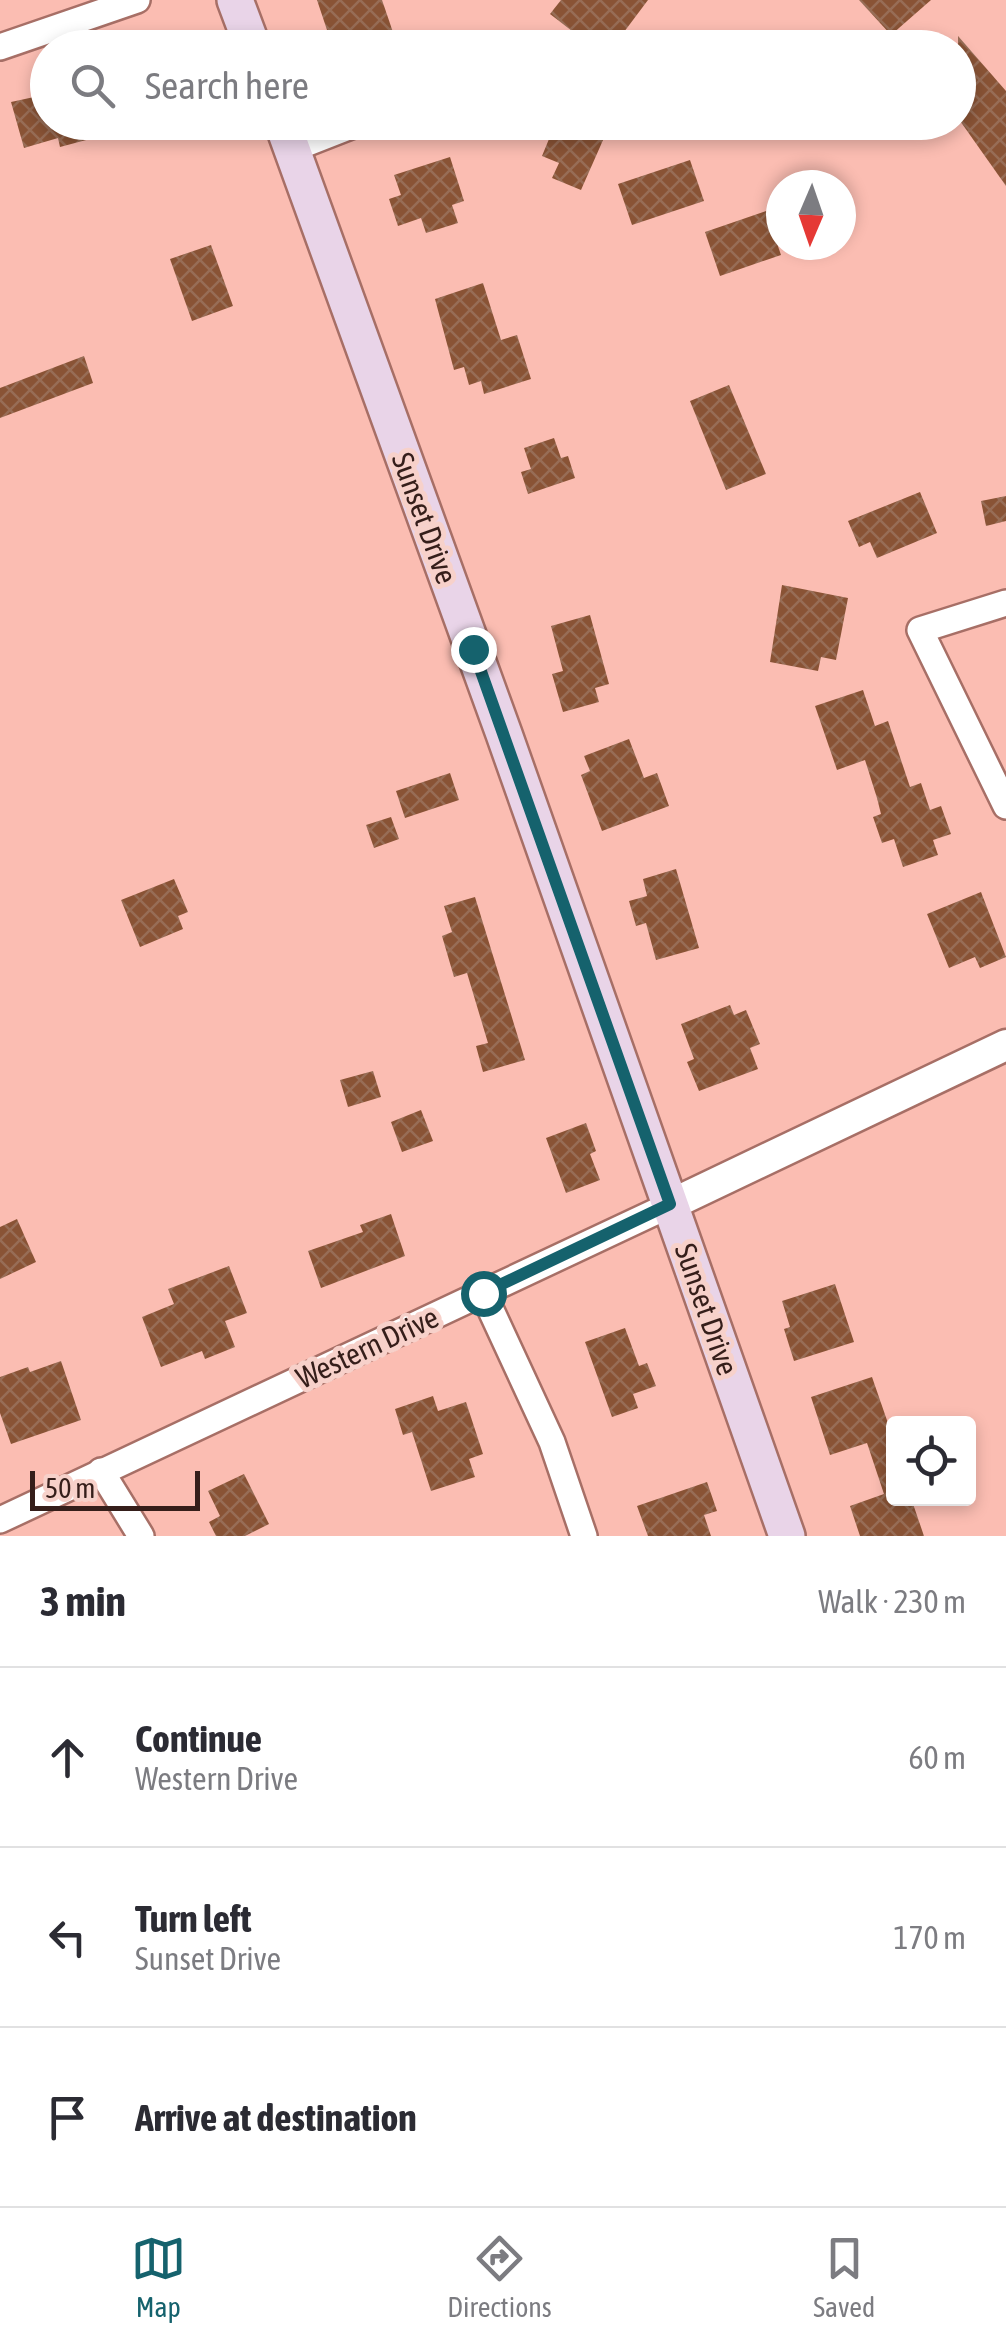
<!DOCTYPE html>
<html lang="en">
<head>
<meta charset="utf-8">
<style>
	:root { --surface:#fff; --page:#f2f2f3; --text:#2b2b33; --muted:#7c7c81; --line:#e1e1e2; --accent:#15626d }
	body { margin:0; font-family:"Asap Condensed",sans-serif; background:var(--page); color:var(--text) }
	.controls { position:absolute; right:30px; bottom:30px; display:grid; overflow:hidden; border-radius:10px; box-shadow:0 5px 15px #0003 }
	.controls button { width:90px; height:90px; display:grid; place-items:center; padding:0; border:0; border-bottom:2px solid var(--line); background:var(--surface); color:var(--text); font:50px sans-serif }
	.compass { position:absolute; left:766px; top:170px; width:90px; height:90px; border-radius:50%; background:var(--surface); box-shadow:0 5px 15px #0003; rotate:182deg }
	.scale { position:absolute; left:30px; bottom:25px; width:170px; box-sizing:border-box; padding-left:10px; border:5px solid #351e1a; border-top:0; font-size:28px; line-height:35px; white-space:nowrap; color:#351e1a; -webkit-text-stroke:8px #f7d1ca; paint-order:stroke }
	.stop { position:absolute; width:30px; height:30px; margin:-22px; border:8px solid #15626d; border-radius:50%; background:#fff }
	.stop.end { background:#15626d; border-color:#fff; box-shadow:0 2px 10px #0008 }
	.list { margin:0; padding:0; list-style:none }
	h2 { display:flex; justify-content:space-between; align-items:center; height:130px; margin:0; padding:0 40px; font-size:42px }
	h2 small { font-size:32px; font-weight:400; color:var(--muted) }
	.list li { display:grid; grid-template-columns:65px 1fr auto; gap:30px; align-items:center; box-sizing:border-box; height:180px; padding:0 40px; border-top:2px solid var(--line) }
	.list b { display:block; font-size:38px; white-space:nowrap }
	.list p { margin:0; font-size:32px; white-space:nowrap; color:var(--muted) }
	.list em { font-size:32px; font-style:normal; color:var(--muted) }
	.icon { flex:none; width:55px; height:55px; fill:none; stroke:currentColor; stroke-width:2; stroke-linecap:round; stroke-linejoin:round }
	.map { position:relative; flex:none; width:1006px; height:1536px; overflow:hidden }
	.search { position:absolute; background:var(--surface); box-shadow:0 5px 15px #0003; left:30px; right:30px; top:30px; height:110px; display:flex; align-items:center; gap:25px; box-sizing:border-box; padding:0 35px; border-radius:55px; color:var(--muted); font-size:38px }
	.sheet { height:670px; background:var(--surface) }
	nav { display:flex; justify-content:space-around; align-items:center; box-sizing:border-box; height:140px; border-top:2px solid var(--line); background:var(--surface); font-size:28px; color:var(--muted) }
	nav a { display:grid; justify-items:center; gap:5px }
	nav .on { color:var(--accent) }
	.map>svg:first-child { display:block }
	.building { fill:url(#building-cross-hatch) }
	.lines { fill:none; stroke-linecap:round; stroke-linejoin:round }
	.minor-casing { stroke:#a76f66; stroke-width:30 }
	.tertiary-casing { stroke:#a76f66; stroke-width:35 }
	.secondary-casing { stroke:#a76f66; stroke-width:40 }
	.minor { stroke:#fff; stroke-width:25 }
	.tertiary { stroke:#fff; stroke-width:30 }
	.secondary { stroke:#e9d4e8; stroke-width:35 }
	.route { stroke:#15626d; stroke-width:12 }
	.labels { text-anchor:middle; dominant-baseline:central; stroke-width:10; stroke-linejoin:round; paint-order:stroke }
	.street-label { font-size:30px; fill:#351e1a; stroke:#f7d1ca }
</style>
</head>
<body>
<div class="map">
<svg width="1006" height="1536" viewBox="0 0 1006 1536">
	<defs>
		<pattern id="building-cross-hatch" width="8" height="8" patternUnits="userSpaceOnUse" patternTransform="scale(2.5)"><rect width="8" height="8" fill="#895335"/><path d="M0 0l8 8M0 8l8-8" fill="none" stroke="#976d56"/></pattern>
	</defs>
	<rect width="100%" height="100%" fill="#fbbdb2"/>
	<g class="building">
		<path d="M 317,0 L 382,0 L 397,44 L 386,48 L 333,48 Z"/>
		<path d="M 561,0 L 648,0 L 612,48 L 594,48 L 550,14 Z"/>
		<path d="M 859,0 L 931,0 L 891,35 Z"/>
		<path d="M 958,36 L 1006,91 L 1006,186 L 958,118 Z"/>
		<path d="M 48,94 L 48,122 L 130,122 L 131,128 L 60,147 L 58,138 L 24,148 L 11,102 Z"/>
		<path d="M 556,122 L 611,122 L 581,190 L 552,178 L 559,163 L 542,156 Z"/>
		<path d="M 450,157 L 464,201 L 452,205 L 458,223 L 426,233 L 421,218 L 398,226 L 389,199 L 401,195 L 394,175 Z"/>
		<path d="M 690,160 L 704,201 L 632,225 L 618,184 Z"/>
		<path d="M 766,211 L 781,255 L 720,276 L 705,232 Z"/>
		<path d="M 211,245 L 233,306 L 192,321 L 170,259 Z"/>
		<path d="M 483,283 L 501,340 L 517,335 L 531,379 L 484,394 L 481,381 L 469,385 L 464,367 L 454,370 L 435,299 Z"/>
		<path d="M 84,356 L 93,383 L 0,418 L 0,388 Z"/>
		<path d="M 729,385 L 766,474 L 726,490 L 690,401 Z"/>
		<path d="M 554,438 L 561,458 L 568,456 L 575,478 L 528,494 L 521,472 L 531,469 L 524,448 Z"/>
		<path d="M 920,492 L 937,533 L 877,558 L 870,542 L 859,547 L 848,521 Z"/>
		<path d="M 1006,496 L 1006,521 L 986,526 L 981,501 Z"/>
		<path d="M 782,585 L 848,598 L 836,660 L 821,657 L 818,671 L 770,662 Z"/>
		<path d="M 590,615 L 609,684 L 595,688 L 599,702 L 563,712 L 552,674 L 563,671 L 551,626 Z"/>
		<path d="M 863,690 L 875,726 L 888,721 L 910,787 L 921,783 L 930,810 L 941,806 L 951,834 L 933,840 L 938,855 L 903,867 L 894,839 L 882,843 L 873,817 L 881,814 L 877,798 L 865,760 L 837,770 L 815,706 Z"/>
		<path d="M 629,739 L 644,778 L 657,773 L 669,806 L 602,831 L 581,775 L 590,771 L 584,756 Z"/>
		<path d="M 450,773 L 459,800 L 405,818 L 396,791 Z"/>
		<path d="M 391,817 L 399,839 L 374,848 L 366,825 Z"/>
		<path d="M 676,869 L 699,948 L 656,960 L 646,923 L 636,926 L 629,901 L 647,896 L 643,879 Z"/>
		<path d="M 174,879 L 188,912 L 178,916 L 183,929 L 140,947 L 121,900 Z"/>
		<path d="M 981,892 L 1006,957 L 980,968 L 975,957 L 949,968 L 927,914 Z"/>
		<path d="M 475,897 L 525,1060 L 483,1072 L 476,1046 L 488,1043 L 467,973 L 454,977 L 442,936 L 452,932 L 444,906 Z"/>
		<path d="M 730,1005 L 734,1015 L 746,1010 L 760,1044 L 750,1048 L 758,1069 L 699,1091 L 687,1062 L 694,1059 L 681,1024 Z"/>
		<path d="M 373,1071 L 381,1097 L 348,1107 L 340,1080 Z"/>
		<path d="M 421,1110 L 433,1141 L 402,1152 L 391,1122 Z"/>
		<path d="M 586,1123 L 596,1151 L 590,1154 L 600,1180 L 566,1193 L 546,1138 Z"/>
		<path d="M 391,1214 L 405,1256 L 321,1288 L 308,1251 L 363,1232 L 360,1225 Z"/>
		<path d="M 17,1219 L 36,1262 L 0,1279 L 0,1227 Z"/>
		<path d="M 229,1266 L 247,1313 L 225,1321 L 235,1347 L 205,1359 L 202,1351 L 161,1367 L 142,1317 L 174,1304 L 168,1289 Z"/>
		<path d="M 835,1284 L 854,1342 L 794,1361 L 784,1329 L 790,1327 L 782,1301 Z"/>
		<path d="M 625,1328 L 639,1366 L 647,1363 L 656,1386 L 633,1394 L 638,1408 L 612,1417 L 585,1342 Z"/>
		<path d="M 61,1361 L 81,1420 L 11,1444 L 0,1413 L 0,1377 L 28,1367 L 30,1372 Z"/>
		<path d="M 872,1377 L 890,1429 L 894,1428 L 894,1498 L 911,1498 L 924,1536 L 860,1536 L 850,1506 L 884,1494 L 867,1443 L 830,1455 L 811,1397 Z"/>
		<path d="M 433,1396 L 438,1411 L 466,1402 L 483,1454 L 469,1459 L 475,1477 L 431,1491 L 412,1432 L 403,1435 L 395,1409 Z"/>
		<path d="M 244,1474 L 269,1524 L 245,1536 L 216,1536 L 209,1522 L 220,1516 L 208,1491 Z"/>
		<path d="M 707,1482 L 717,1511 L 704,1515 L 711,1536 L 648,1536 L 637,1506 Z"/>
	</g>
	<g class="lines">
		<defs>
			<g id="minor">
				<path d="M 0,47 L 137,0"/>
				<path d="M 292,149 L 361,122"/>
				<path d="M 1006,603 L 920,630 L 1006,806"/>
				<path d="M 483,1293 L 552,1442 L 584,1536"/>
				<path d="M 101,1471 L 141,1536"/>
				<path d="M 0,1520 L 670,1205"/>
			</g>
			<path id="tertiary" d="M 670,1205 L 1006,1045"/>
			<g id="secondary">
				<path d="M 235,0 L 253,48"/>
				<path d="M 282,122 L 504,734 L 787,1536"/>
			</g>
		</defs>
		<use href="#minor" class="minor-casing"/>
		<use href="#tertiary" class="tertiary-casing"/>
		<use href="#secondary" class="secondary-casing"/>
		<use href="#minor" class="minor"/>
		<use href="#tertiary" class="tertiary"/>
		<use href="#secondary" class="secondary"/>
	</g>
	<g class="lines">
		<path class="route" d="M 473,649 L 670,1204 L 483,1293"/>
	</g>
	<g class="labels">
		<g class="street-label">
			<text transform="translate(425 518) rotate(70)">Sunset Drive</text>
			<text transform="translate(707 1309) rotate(71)">Sunset Drive</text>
			<text transform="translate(367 1347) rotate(-25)">Western Drive</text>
		</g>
	</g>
</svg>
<div class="controls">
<button><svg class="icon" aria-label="locate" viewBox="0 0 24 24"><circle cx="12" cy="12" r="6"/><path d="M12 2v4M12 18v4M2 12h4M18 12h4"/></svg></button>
</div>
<svg class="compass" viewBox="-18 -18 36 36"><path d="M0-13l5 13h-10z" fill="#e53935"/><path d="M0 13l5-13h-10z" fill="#7c7c81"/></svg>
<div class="scale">50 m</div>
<div class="stop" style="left:483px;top:1293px"></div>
<div class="stop end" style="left:473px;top:649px"></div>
<div class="search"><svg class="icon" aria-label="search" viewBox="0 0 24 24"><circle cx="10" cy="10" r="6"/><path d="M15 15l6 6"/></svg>Search here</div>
</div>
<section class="sheet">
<h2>3 min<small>Walk · 230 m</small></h2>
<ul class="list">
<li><svg class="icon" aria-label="ahead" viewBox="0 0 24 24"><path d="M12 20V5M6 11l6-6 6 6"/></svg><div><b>Continue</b><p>Western Drive</p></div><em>60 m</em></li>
<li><svg class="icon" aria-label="left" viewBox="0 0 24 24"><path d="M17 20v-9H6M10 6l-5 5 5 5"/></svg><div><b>Turn left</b><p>Sunset Drive</p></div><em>170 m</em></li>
<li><svg class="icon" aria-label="arrive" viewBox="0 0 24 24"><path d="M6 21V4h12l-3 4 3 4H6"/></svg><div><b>Arrive at destination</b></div></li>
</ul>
</section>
<nav>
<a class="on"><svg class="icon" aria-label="map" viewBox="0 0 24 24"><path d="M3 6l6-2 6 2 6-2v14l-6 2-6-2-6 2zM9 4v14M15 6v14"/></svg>Map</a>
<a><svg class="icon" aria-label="directions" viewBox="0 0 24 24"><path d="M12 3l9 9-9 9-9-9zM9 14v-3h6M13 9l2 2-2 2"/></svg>Directions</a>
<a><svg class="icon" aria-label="saved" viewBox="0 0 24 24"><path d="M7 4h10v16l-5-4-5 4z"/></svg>Saved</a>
</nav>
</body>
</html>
